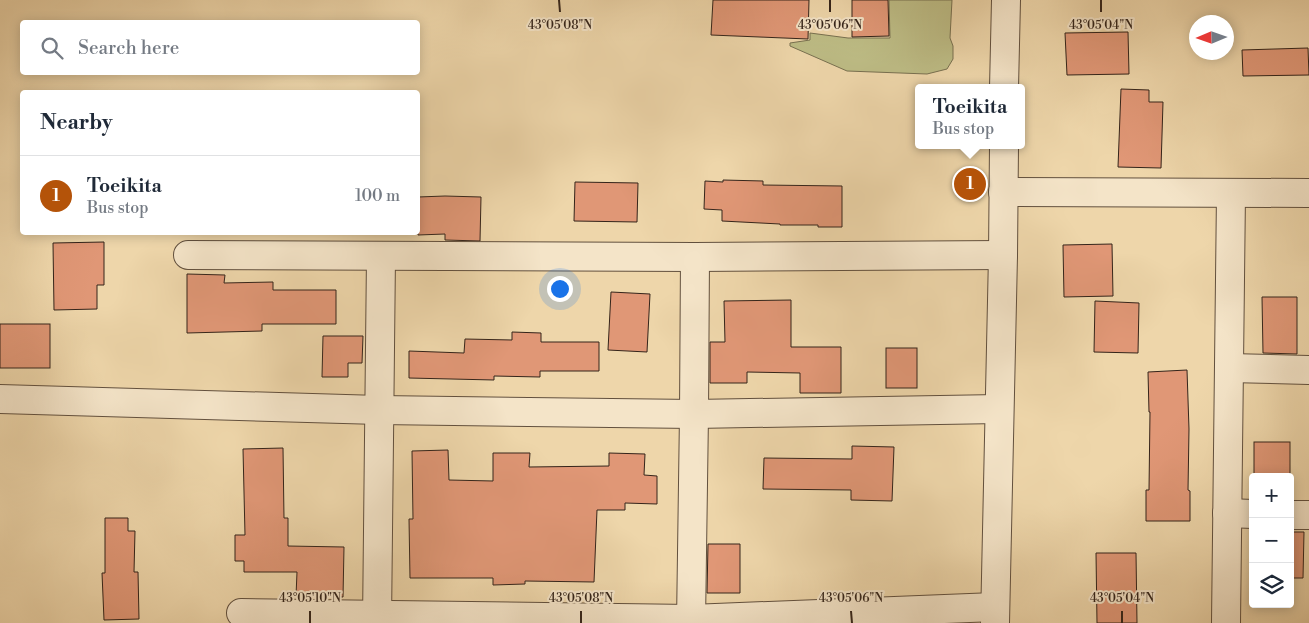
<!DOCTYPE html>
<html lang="en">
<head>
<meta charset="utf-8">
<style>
	:root { --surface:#fff; --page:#f2f2f3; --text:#1f2937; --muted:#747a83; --line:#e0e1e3; --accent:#b45309 }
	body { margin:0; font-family:"Libre Bodoni",serif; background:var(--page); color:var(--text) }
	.controls { position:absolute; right:15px; bottom:15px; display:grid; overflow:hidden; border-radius:5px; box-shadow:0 2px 12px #0003 }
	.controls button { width:45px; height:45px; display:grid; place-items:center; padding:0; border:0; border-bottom:1px solid var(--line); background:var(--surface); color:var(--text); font:25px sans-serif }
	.compass { position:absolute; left:1189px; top:15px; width:45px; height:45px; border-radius:50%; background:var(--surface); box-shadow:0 2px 12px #0003; rotate:268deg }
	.you { position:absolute; left:559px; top:288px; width:18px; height:18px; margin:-12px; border:4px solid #fff; border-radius:50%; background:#1a73e8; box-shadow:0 0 0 8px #1a73e833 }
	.badge { display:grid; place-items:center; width:32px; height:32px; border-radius:50%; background:var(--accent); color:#fff; font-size:16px; font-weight:700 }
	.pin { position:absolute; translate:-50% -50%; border:2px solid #fff; box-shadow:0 1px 5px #0006 }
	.popup { position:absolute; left:915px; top:84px; width:110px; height:65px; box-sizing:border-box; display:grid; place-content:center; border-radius:5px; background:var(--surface); filter:drop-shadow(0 1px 4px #0005); font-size:16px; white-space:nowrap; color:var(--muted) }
	.popup b { font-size:19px; color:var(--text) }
	.popup::after { content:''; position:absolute; left:50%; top:100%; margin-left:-10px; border:10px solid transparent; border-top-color:var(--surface) }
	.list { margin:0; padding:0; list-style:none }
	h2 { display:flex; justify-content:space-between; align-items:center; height:65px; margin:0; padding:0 20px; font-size:21px }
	h2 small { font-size:16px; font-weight:400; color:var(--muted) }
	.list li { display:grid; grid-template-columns:32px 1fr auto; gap:15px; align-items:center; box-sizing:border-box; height:80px; padding:0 20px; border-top:1px solid var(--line) }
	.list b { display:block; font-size:19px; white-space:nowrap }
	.list p { margin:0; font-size:16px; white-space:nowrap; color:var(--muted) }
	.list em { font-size:16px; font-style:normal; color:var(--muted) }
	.icon { flex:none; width:28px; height:28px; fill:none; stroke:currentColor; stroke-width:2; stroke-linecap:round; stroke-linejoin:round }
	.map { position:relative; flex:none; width:1309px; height:623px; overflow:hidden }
	.search { position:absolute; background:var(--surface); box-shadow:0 2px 12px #0003; left:20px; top:20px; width:400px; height:55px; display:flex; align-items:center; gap:12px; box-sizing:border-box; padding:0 18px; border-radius:5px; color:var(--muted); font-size:19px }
	.panel { position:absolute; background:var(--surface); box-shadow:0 2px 12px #0003; left:20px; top:90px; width:400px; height:145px; border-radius:5px }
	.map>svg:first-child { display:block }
	.green { fill:#bdbc85; stroke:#787050 }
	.building { fill:#e09776; stroke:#34241a }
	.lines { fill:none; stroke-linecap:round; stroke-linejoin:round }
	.minor-casing { stroke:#62503e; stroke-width:30 }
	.minor { stroke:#f4e4c8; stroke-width:28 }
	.ticks { fill:none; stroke:#34241a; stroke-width:2 }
	.ticks-label { font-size:12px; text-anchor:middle; fill:#34241a; stroke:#f4e4c8; stroke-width:4; stroke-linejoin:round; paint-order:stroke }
</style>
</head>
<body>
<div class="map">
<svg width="1309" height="623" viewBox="0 0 1309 623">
	<rect width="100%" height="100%" fill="#eed6aa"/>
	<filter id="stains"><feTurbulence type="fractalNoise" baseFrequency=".004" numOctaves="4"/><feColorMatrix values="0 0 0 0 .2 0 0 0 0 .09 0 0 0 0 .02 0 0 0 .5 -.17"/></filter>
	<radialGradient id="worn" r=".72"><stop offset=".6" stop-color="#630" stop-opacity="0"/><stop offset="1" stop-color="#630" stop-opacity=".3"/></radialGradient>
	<path class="green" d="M 889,0 L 952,0 L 950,38 L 953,46 L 953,59 L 947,69 L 927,74 L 847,71 L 790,46 L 790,43 L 810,40 L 810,33 L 848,38 L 890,38 Z"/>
	<g class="building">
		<path d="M 713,0 L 809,0 L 808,39 L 711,35 Z"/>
		<path d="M 852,0 L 888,0 L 889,36 L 852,37 Z"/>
		<path d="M 1128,32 L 1129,74 L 1067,75 L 1065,33 Z"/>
		<path d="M 1308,48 L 1309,75 L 1243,76 L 1242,50 Z"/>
		<path d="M 1121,89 L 1149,90 L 1149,102 L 1163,102 L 1161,168 L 1118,167 Z"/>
		<path d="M 723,180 L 763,181 L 763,185 L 842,186 L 842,227 L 818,227 L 818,225 L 780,225 L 780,224 L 722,221 L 722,210 L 704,209 L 705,181 L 723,182 Z"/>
		<path d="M 575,182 L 638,183 L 637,222 L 574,221 Z"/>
		<path d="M 445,196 L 481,197 L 480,241 L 445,240 L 445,234 L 418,235 L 418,197 Z"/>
		<path d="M 104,242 L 104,285 L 97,285 L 97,309 L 54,310 L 53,243 Z"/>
		<path d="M 1112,244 L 1113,296 L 1064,297 L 1063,245 Z"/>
		<path d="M 187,274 L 225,275 L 224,283 L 273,282 L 273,290 L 336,290 L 336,324 L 262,324 L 262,331 L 187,333 Z"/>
		<path d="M 611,292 L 650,294 L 647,352 L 608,350 Z"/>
		<path d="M 1262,297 L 1297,297 L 1297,354 L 1263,353 Z"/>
		<path d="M 791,300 L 791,347 L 841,347 L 841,393 L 800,393 L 800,373 L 747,372 L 747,383 L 710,383 L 710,342 L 725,342 L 724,301 Z"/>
		<path d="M 1095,301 L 1139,303 L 1138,353 L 1094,352 Z"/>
		<rect x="0" y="324" width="50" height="44"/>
		<path d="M 512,332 L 541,333 L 541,342 L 599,342 L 599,371 L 540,371 L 540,377 L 494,376 L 494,380 L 409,378 L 409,351 L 464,353 L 465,339 L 512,340 Z"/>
		<path d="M 323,336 L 363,336 L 362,363 L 348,363 L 348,377 L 322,377 Z"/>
		<rect x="886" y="348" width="31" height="40"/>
		<path d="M 1187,370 L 1189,429 L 1188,490 L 1190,491 L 1190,521 L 1146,521 L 1146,490 L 1149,490 L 1150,412 L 1149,412 L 1148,372 Z"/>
		<rect x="1254" y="442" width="36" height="35"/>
		<path d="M 852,446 L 894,447 L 892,501 L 851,500 L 851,490 L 763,489 L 764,458 L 852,459 Z"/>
		<path d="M 283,448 L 284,518 L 288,518 L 288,546 L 344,547 L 343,597 L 296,596 L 297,572 L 244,572 L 244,561 L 235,561 L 235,535 L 245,535 L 243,449 Z"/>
		<path d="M 448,450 L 449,480 L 493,481 L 493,453 L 530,453 L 529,467 L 609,466 L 609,453 L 645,454 L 644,475 L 657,476 L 657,504 L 625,503 L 625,510 L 597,510 L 594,582 L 525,581 L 525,584 L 493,585 L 493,578 L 410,578 L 409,519 L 413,519 L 412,451 Z"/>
		<path d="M 105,518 L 128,518 L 128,531 L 135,531 L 134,572 L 138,572 L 139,619 L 104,620 L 102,573 L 105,573 Z"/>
		<path d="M 1252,531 L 1253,531 L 1253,577 L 1251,577 Z"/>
		<path d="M 1290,532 L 1304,532 L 1303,578 L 1290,578 Z"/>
		<path d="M 708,544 L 740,544 L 740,593 L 707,593 Z"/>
		<path d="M 1096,553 L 1136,553 L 1137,623 L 1097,623 Z"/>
	</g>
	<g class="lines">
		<defs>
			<g id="minor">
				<path d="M 1004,88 L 1006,0"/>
				<path d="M 1003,192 L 1309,193"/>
				<path d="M 188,255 L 695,257 L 1003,255"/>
				<path d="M 1229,368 L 1309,370"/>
				<path d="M 0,399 L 379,410 L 694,414 L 999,409"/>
				<path d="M 1227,513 L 1253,514"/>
				<path d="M 1290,515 L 1309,515"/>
				<path d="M 241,613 L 691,619 L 995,607"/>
				<path d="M 377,623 L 381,256"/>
				<path d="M 691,623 L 694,414 L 695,257"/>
				<path d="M 995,623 L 1003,255 L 1004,145"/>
				<path d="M 1226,623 L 1231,193"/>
			</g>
		</defs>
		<use href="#minor" class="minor-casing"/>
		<use href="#minor" class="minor"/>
	</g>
	<path class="ticks" d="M 559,0 L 560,12M 830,0 L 830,12M 1101,0 L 1101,12M 310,611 L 310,623M 581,611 L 581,623M 851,611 L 852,623M 1122,611 L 1122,623"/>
	<g class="ticks-label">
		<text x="560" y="29">43°05'08"N</text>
		<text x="830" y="29">43°05'06"N</text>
		<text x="1101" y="29">43°05'04"N</text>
		<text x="310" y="602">43°05'10"N</text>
		<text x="581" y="602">43°05'08"N</text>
		<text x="851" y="602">43°05'06"N</text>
		<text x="1122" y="602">43°05'04"N</text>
	</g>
	<rect width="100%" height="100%" filter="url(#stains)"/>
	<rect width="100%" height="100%" fill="url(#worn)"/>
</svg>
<div class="controls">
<button>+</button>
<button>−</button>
<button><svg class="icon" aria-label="layers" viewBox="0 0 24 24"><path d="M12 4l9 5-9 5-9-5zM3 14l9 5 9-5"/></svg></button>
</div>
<svg class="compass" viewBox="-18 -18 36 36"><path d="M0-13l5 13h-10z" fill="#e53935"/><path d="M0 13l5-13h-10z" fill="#747a83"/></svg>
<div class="you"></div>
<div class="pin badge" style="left:970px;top:184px">1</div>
<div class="popup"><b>Toeikita</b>Bus stop</div>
<div class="search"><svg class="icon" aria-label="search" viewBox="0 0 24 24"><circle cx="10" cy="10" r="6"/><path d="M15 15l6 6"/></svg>Search here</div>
<section class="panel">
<h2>Nearby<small></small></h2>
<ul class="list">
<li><span class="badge">1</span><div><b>Toeikita</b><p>Bus stop</p></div><em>100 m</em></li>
</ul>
</section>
</div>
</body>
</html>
